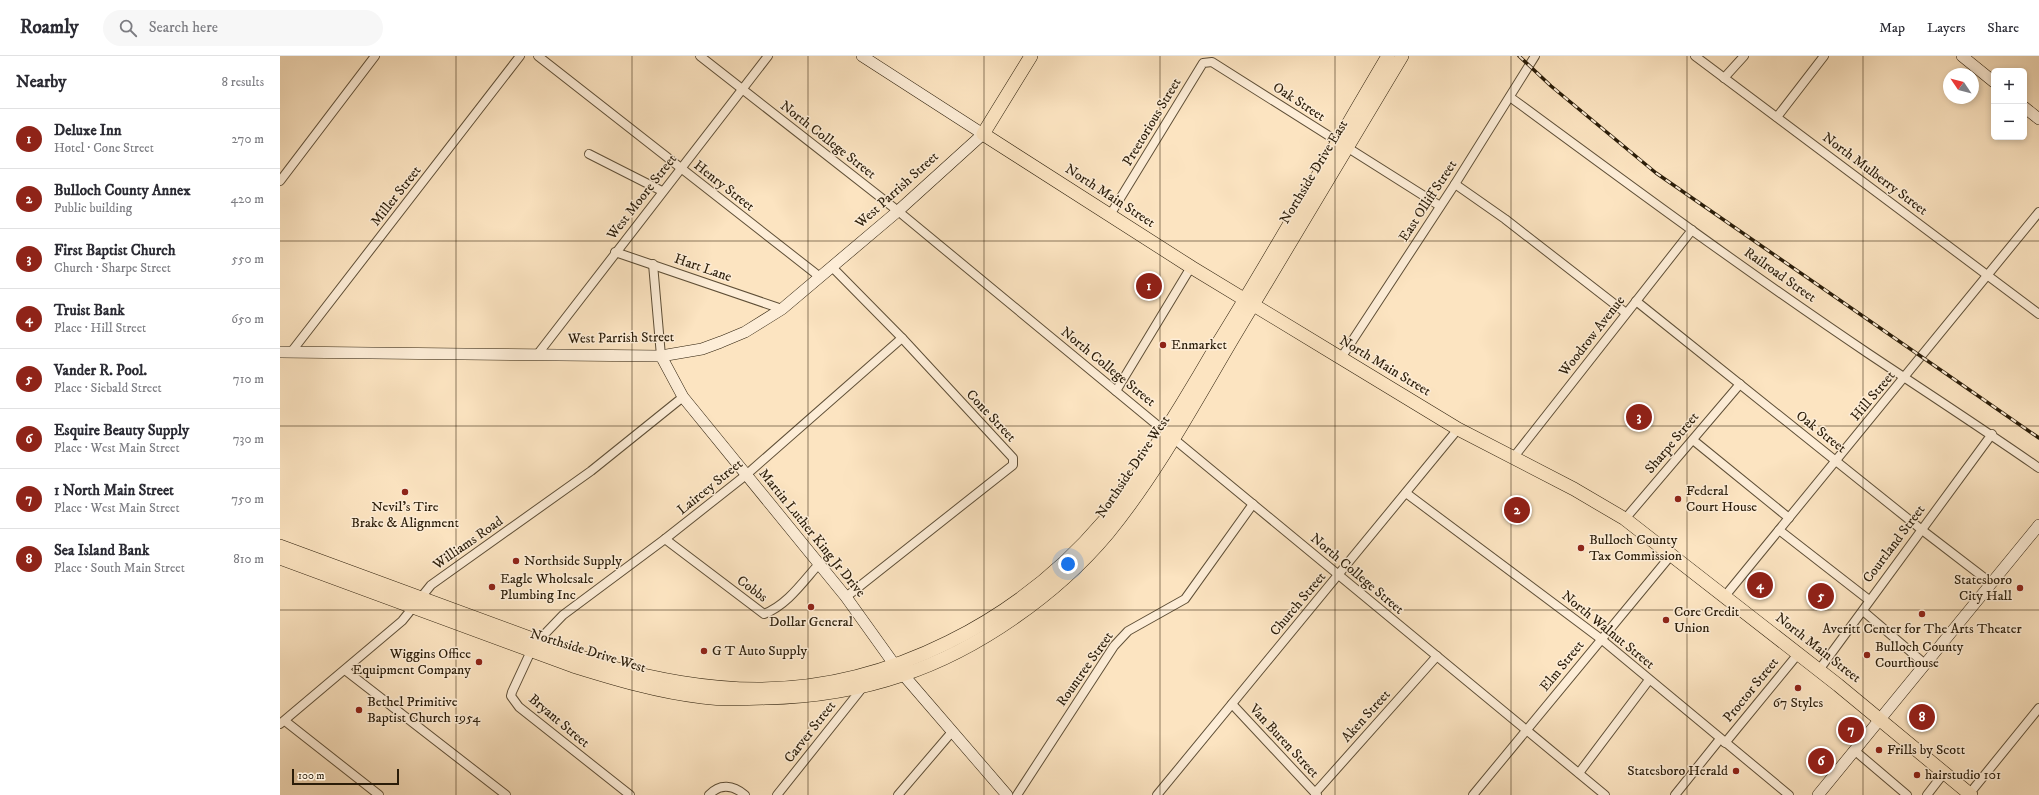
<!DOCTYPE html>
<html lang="en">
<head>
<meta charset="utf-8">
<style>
	:root { --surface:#fff; --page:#f7f7f7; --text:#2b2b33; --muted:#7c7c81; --line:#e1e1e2; --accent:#8f2418 }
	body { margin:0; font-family:"IM FELL DW Pica",serif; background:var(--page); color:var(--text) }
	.controls { position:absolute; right:12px; top:12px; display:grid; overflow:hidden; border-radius:6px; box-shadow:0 2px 6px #0003 }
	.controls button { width:36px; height:36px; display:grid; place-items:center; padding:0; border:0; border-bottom:1px solid var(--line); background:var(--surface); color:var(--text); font:20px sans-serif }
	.compass { position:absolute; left:1663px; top:12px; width:36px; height:36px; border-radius:50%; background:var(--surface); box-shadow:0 2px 6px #0003; rotate:305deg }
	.scale { position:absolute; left:12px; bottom:10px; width:107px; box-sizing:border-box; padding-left:4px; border:2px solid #2b1d09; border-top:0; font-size:11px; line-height:14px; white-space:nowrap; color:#2b1d09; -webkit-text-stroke:3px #fdedd7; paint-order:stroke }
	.you { position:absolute; left:788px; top:508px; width:14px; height:14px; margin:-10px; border:3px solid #fff; border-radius:50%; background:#1a73e8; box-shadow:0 0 0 6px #1a73e833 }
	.badge { display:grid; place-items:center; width:26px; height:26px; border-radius:50%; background:var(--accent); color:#fff; font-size:13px; font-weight:700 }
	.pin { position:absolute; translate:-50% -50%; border:2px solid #fff; box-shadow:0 1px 4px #0006 }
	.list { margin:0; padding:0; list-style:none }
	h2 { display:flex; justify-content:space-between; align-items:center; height:52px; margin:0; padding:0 16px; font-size:17px }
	h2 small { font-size:13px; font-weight:400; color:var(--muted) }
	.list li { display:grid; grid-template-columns:26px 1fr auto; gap:12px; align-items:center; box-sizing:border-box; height:60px; padding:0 16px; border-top:1px solid var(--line) }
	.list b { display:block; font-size:15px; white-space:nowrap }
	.list p { margin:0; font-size:13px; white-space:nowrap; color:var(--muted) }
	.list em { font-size:13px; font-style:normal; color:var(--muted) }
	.icon { flex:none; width:22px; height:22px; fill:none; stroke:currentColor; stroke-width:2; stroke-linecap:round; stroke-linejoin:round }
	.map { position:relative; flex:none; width:1759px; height:739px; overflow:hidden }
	header { display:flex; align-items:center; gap:24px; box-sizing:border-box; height:56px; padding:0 20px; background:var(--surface); border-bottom:1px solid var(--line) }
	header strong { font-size:19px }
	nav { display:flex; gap:22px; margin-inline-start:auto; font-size:14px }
	.search { width:280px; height:36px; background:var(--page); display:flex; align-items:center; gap:10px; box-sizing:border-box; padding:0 14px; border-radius:22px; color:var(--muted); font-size:15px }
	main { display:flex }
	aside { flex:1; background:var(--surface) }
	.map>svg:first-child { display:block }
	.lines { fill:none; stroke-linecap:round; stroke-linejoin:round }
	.street-casing { stroke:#5f4f37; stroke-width:10 }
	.secondary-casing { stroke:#2b1d09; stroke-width:12 }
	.primary-casing { stroke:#2b1d09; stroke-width:14 }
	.street { stroke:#fdedd7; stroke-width:8 }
	.secondary { stroke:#fdedd7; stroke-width:11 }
	.primary { stroke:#fce4c1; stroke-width:13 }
	.rail-casing { stroke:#2b1d09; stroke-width:3.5 }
	.rail { stroke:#fdedd7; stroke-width:2; stroke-dasharray:6; stroke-linecap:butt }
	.grid { fill:none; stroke:#2b1d09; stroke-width:1; stroke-opacity:0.55 }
	.poi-dot { fill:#8f2418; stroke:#fdedd7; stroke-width:1.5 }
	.labels { text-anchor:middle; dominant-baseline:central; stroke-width:3; stroke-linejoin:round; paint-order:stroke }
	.street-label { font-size:14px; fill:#2b1d09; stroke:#fdedd7 }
	.poi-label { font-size:14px; fill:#2b1d09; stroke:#fdedd7; text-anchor:start }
</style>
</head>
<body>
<header>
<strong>Roamly</strong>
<div class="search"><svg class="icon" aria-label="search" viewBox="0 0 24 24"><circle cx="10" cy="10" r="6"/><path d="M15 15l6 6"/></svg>Search here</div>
<nav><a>Map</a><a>Layers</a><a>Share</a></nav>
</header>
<main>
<aside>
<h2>Nearby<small>8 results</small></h2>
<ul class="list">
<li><span class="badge">1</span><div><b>Deluxe Inn</b><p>Hotel · Cone Street</p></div><em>270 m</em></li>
<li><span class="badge">2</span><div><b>Bulloch County Annex</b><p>Public building</p></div><em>420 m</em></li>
<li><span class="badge">3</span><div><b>First Baptist Church</b><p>Church · Sharpe Street</p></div><em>550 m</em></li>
<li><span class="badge">4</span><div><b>Truist Bank</b><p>Place · Hill Street</p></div><em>650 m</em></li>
<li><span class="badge">5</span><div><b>Vander R. Pool.</b><p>Place · Siebald Street</p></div><em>710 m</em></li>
<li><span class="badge">6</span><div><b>Esquire Beauty Supply</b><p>Place · West Main Street</p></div><em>730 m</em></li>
<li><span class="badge">7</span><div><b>1 North Main Street</b><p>Place · West Main Street</p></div><em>750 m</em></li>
<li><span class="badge">8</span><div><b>Sea Island Bank</b><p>Place · South Main Street</p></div><em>810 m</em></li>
</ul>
</aside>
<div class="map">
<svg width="1759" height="739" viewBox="0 0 1759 739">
	<rect width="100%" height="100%" fill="#fce4c1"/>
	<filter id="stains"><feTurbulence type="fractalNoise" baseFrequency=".005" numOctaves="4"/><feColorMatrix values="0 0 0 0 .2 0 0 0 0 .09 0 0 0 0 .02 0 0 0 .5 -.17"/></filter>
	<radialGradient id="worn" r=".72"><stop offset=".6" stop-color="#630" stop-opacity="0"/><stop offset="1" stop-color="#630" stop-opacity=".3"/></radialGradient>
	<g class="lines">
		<defs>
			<g id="street">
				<path d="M 258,0 L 540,221"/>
				<path d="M 420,0 L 618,155 L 1325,739"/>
				<path d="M 1415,0 L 1759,258"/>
				<path d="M 1444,22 L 1464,0"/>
				<path d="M 1230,41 C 1348,128 1467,216 1589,298 C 1646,336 1703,373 1759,412"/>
				<path d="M 1497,61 L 1544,0"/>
				<path d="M 309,98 L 382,135"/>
				<path d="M 0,125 L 95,0"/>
				<path d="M 1175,128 L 1225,163 L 1346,257"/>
				<path d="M 830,159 L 923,7 L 932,6 L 1160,150"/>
				<path d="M 335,196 L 502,253"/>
				<path d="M 373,208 L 381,300"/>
				<path d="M 552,211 L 622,282 L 733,402 L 733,409 L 566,541"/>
				<path d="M 1356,245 L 1642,474 L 1711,527"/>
				<path d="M 12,295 L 240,0"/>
				<path d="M 257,299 L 488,0"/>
				<path d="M 1061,302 L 1175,128 L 1255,0"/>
				<path d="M 836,335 L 911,211"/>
				<path d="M 1413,384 L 1509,462"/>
				<path d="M 1233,402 L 1412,174"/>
				<path d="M 1126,437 L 1321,583 L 1509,739"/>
				<path d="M 1345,463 L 1460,328"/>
				<path d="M 1499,474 L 1589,544"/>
				<path d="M 385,483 L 484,558 C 507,549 522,527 538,509"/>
				<path d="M 1445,540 L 1759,156"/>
				<path d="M 1583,555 L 1645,608"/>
				<path d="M 65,614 L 226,739"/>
				<path d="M 1539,614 L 1712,378"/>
				<path d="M 952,648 L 1037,739"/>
				<path d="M 5,665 L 99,739"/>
				<path d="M 0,668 L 122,565 L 151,529 L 311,415 L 403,341"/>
				<path d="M 1445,687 L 1518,598"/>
				<path d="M 1574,694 L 1627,739"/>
				<path d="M 1299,717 L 1369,624"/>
				<path d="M 1035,737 L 1157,600"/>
				<path d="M 1690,737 L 1759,652"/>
				<path d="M 350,739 L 239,651 L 231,640 L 232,636 L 251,595 L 258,585 L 283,559 L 385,483 L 466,419 L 622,282"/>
				<path d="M 429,739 C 440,727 453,729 465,739"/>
				<path d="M 497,739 L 583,631"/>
				<path d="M 618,739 L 671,677"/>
				<path d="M 737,739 L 834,590 L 848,575 L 905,543 L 973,448"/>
				<path d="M 877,739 L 1178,373"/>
				<path d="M 1193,739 L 1392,498"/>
				<path d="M 1395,739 L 1440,683"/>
				<path d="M 1647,739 L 1664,717"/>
			</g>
			<g id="secondary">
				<path d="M 1682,0 L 1714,26"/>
				<path d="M 1744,51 L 1759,63"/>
				<path d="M 0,296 L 381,300 L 422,293 L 441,286 L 465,276 L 502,253 L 618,155 L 703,78 L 582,0"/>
				<path d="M 381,300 L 403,341 L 566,541 L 614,608 L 727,739"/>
				<path d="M 1538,739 L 1759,469"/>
			</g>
			<g id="primary">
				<path d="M 751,0 L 703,78 L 911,211 L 1061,302 L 1178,373 L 1294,433 L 1345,463 L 1558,629 L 1691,739"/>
				<path d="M 0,490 L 326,610 C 376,623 425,633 478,633 C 609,633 740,564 824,465 C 841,446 854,423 868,402 C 892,365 915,327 937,289 C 996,194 1051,96 1108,0"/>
				<path d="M 0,502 L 293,610 C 335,623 378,636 422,641 C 443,644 464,643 485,642 C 531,641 578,634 622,619 C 698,594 777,538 828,477 C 877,417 914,348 953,282 C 1009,188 1065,94 1122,0"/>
			</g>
		</defs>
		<use href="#street" class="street-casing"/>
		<use href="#secondary" class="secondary-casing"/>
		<use href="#primary" class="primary-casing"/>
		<use href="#street" class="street"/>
		<use href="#secondary" class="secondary"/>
		<use href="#primary" class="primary"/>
		<defs>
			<path id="rail" d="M 1239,0 L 1271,30 L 1376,117 L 1759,382"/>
		</defs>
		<use href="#rail" class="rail-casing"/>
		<use href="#rail" class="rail"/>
	</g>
	<path class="grid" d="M 176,0 L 176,739M 352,0 L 352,739M 528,0 L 528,739M 704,0 L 704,739M 880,0 L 880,739M 1055,0 L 1055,739M 1231,0 L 1231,739M 1407,0 L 1407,739M 1583,0 L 1583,739M 0,185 L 1759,185M 0,370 L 1759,370M 0,554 L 1759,554"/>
	<g class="poi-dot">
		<circle cx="883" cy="289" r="4"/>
		<circle cx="125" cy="436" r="4"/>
		<circle cx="1398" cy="443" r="4"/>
		<circle cx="1301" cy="492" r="4"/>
		<circle cx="236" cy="505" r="4"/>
		<circle cx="212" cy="531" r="4"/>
		<circle cx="1740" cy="532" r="4"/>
		<circle cx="531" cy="551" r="4"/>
		<circle cx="1642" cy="558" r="4"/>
		<circle cx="1386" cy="564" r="4"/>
		<circle cx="424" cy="595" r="4"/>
		<circle cx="1587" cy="599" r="4"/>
		<circle cx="199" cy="606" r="4"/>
		<circle cx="1518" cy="632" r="4"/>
		<circle cx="79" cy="654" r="4"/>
		<circle cx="1599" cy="694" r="4"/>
		<circle cx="1456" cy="715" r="4"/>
		<circle cx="1637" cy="719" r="4"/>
	</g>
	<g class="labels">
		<g class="street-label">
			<text transform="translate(1019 46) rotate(33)">Oak Street</text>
			<text transform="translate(872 66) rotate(-59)">Preetorious Street</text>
			<text transform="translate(548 84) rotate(38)">North College Street</text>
			<text transform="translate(1034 116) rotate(-59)">Northside Drive East</text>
			<text transform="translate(1595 118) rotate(37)">North Mulberry Street</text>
			<text transform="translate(444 130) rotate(38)">Henry Street</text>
			<text transform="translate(617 134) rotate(-42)">West Parrish Street</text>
			<text transform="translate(116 140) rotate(-52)">Miller Street</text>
			<text transform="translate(830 140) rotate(33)">North Main Street</text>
			<text transform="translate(362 141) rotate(-52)">West Moore Street</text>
			<text transform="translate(1148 145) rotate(-57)">East Olliff Street</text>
			<text transform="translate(423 212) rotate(19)">Hart Lane</text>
			<text transform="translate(1500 219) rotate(35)">Railroad Street</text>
			<text transform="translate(1312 280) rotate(-52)">Woodrow Avenue</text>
			<text transform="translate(341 282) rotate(-1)">West Parrish Street</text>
			<text transform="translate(1105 310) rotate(31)">North Main Street</text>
			<text transform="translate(828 311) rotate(39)">North College Street</text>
			<text transform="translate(1593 340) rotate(-50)">Hill Street</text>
			<text transform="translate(711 360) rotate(47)">Cone Street</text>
			<text transform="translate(1541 376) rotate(38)">Oak Street</text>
			<text transform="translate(1392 387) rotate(-50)">Sharpe Street</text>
			<text transform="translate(853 411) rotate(-56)">Northside Drive West</text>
			<text transform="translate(430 431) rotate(-39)">Laircey Street</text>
			<text transform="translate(532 477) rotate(51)">Martin Luther King Jr Drive</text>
			<text transform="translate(188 487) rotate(-35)">Williams Road</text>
			<text transform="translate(1614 488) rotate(-53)">Courtland Street</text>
			<text transform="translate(1077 518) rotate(40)">North College Street</text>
			<text transform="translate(472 533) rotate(37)">Cobbs</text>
			<text transform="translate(1018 548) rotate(-50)">Church Street</text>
			<text transform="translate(1328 574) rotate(39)">North Walnut Street</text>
			<text transform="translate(1538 592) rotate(38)">North Main Street</text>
			<text transform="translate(308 595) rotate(17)">Northside Drive West</text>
			<text transform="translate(1282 610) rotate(-51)">Elm Street</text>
			<text transform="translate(805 613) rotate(-55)">Rountree Street</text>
			<text transform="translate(1471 634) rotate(-51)">Proctor Street</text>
			<text transform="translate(1086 660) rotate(-48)">Aken Street</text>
			<text transform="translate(279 665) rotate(40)">Bryant Street</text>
			<text transform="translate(530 676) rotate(-52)">Carver Street</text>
			<text transform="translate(1004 685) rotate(47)">Van Buren Street</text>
		</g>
		<g class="poi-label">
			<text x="891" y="289">Enmarket</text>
			<text x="1406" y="435">Federal<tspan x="1406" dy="16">Court House</tspan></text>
			<text x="125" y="451" text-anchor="middle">Nevil's Tire<tspan x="125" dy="16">Brake &amp; Alignment</tspan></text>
			<text x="1309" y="484">Bulloch County<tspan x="1309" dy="16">Tax Commission</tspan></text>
			<text x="244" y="505">Northside Supply</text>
			<text x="220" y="523">Eagle Wholesale<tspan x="220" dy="16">Plumbing Inc</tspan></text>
			<text x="1732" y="524" text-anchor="end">Statesboro<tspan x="1732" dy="16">City Hall</tspan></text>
			<text x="1394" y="556">Core Credit<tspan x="1394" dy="16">Union</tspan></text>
			<text x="531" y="566" text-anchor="middle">Dollar General</text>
			<text x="1642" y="573" text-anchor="middle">Averitt Center for The Arts Theater</text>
			<text x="1595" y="591">Bulloch County<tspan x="1595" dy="16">Courthouse</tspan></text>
			<text x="432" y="595">G T Auto Supply</text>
			<text x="191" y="598" text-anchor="end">Wiggins Office<tspan x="191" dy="16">Equipment Company</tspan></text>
			<text x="87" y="646">Bethel Primitive<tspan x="87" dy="16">Baptist Church 1954</tspan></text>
			<text x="1518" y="647" text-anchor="middle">67 Styles</text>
			<text x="1607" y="694">Frills by Scott</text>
			<text x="1448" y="715" text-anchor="end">Statesboro Herald</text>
			<text x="1645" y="719">hairstudio 101</text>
		</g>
	</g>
	<rect width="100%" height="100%" filter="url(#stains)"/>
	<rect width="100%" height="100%" fill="url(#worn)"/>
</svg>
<div class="controls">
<button>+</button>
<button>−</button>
</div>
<svg class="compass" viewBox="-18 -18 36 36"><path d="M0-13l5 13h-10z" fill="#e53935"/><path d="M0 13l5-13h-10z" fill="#7c7c81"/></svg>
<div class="scale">100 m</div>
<div class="you"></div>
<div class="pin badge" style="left:869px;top:230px">1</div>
<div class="pin badge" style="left:1237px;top:454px">2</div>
<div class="pin badge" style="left:1359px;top:361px">3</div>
<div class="pin badge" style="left:1480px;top:529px">4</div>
<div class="pin badge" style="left:1541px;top:540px">5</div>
<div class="pin badge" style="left:1541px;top:705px">6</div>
<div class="pin badge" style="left:1571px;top:674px">7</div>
<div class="pin badge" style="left:1642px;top:661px">8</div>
</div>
</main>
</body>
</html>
